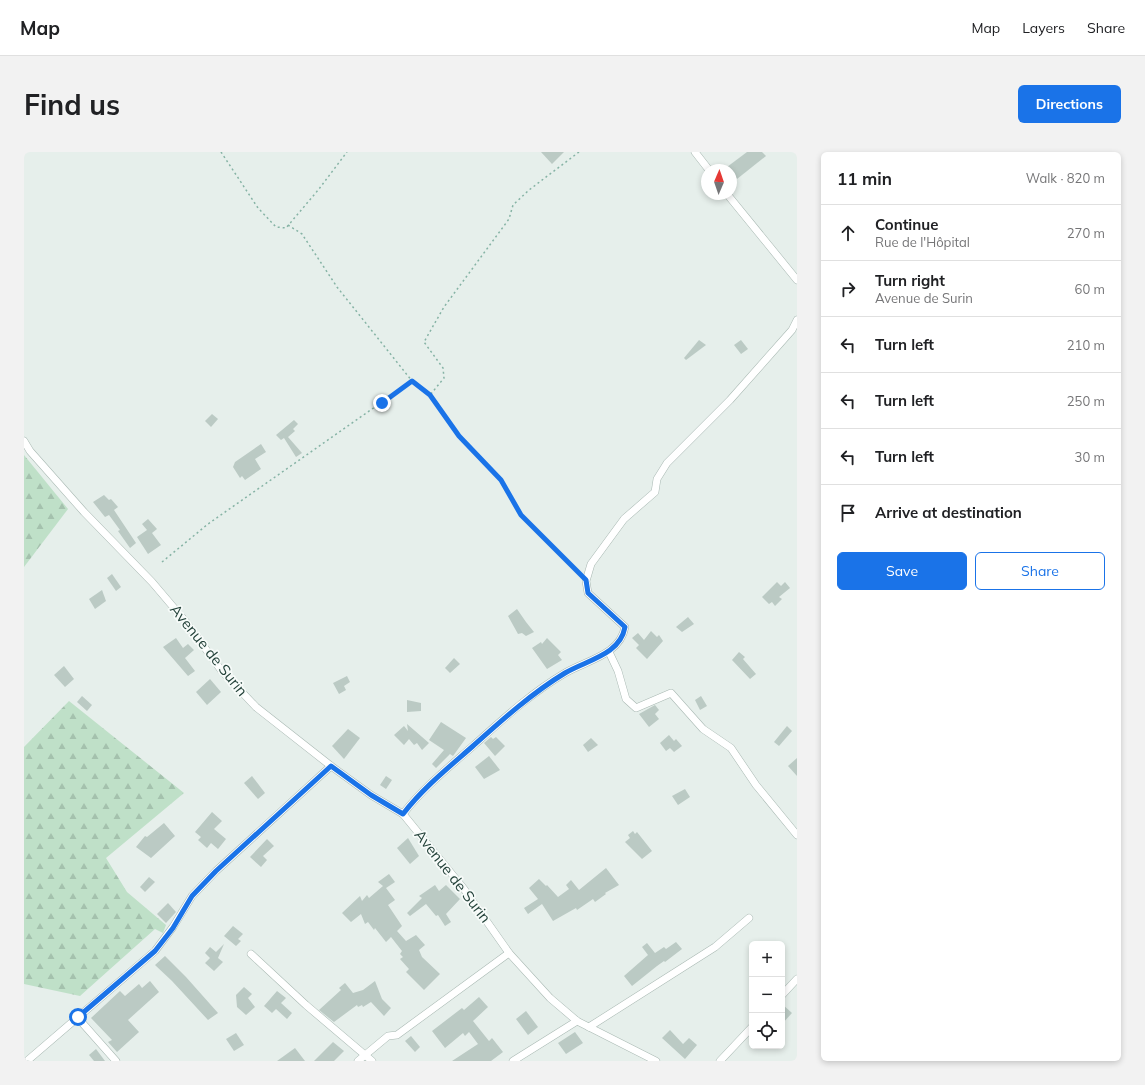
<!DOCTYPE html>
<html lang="en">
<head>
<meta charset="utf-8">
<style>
	:root { --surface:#fff; --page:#f2f2f2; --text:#202124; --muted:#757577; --line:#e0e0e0; --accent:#1a73e8 }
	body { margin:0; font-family:Mulish,sans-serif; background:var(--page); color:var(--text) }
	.controls { position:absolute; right:12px; bottom:12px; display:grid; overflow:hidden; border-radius:6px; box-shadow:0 2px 6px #0003 }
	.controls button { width:36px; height:36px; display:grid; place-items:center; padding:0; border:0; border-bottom:1px solid var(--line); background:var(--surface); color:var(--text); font:20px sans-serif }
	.compass { position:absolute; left:677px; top:12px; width:36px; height:36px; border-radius:50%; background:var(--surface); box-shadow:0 2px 6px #0003; rotate:2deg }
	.stop { position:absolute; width:12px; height:12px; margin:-9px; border:3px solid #1a73e8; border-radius:50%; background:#fff }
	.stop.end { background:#1a73e8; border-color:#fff; box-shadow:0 1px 4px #0008 }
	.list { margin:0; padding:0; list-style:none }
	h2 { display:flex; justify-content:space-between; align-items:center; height:52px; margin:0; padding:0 16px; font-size:17px }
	h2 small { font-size:13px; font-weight:400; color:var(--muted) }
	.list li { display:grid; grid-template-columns:26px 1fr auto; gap:12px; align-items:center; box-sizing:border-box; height:56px; padding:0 16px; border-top:1px solid var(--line) }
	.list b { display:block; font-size:15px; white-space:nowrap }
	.list p { margin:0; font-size:13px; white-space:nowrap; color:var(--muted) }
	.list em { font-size:13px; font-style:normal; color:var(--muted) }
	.actions { display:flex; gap:8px; padding:12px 16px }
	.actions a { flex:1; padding:9px 0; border:1px solid var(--accent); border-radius:6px; text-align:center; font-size:14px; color:var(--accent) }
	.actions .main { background:var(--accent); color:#fff }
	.icon { flex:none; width:22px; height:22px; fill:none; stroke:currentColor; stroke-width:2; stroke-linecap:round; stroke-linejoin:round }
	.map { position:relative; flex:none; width:773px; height:909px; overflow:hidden; border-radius:6px }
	header { display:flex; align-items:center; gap:24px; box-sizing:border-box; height:56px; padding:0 20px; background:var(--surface); border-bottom:1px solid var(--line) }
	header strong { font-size:19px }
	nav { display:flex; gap:22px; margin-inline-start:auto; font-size:14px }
	.intro { display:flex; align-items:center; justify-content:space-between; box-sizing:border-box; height:96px; padding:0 24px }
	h1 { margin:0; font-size:28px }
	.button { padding:10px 18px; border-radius:6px; background:var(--accent); color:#fff; font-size:14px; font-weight:700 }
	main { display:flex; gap:24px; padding:0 24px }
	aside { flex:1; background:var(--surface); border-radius:6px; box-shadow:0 2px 6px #0003 }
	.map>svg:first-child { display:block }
	.forest { fill:url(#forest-firs) }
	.building { fill:#bbcac4 }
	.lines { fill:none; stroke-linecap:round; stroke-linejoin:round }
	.street-casing { stroke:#a8b8b2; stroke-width:8 }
	.path { stroke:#86b3a5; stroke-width:1.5; stroke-dasharray:2 3; stroke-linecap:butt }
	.street { stroke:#fff; stroke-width:7 }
	.route { stroke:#1a73e8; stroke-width:5 }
	.labels { text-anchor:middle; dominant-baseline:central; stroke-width:3.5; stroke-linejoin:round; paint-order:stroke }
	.street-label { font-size:15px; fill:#24423a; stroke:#f7fbf9 }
</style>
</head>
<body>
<header>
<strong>Map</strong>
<nav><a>Map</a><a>Layers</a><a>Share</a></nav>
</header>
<div class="intro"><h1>Find us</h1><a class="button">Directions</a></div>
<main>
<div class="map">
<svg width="773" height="909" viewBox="0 0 773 909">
	<defs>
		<pattern id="forest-firs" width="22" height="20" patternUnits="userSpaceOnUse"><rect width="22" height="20" fill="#bfe0c8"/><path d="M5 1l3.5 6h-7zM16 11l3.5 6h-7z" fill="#a4c1ad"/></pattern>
	</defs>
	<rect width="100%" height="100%" fill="#e6efeb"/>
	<g class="forest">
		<path d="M 0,303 L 44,357 L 0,415 Z"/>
		<path d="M 45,549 L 160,641 L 82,706 L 103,740 L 142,773 L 139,781 L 131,777 L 56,844 L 0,832 L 0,595 Z"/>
	</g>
	<g class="building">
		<path d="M 517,0 L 540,0 L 528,12 Z"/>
		<path d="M 723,0 L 738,0 L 742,4 L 713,27 L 703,15 Z"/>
		<path d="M 675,188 L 682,193 L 662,208 L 660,206 Z"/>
		<path d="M 717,188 L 724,197 L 717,202 L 710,193 Z"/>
		<path d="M 188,262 L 194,267 L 187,275 L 181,269 Z"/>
		<path d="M 270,268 L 274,272 L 269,277 L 271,279 L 264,285 L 278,301 L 272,305 L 260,286 L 257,288 L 252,283 Z"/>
		<path d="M 237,292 L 242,300 L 231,307 L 237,317 L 221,328 L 218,324 L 216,326 L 209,315 L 211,310 Z"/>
		<path d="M 80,343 L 85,348 L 87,347 L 94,355 L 90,358 L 112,391 L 106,396 L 94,379 L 96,378 L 85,363 L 81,365 L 69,350 Z"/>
		<path d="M 124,367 L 133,377 L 128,381 L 137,393 L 124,402 L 113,385 L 123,378 L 118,372 Z"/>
		<path d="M 88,422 L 97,435 L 92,439 L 83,426 Z"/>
		<path d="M 753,430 L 757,434 L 761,430 L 766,436 L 755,445 L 758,447 L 751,454 L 748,450 L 745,452 L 738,445 Z"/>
		<path d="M 78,438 L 82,449 L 71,457 L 65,447 Z"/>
		<path d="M 493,457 L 502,470 L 510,480 L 502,484 L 498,481 L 494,482 L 484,464 Z"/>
		<path d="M 664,465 L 670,472 L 658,480 L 652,475 Z"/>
		<path d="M 627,479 L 633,485 L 635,483 L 639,489 L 623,507 L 612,496 L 615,493 L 608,486 L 614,481 L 620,488 Z"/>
		<path d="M 152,486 L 159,496 L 164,492 L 170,498 L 161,506 L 171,519 L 164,524 L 139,495 Z"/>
		<path d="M 523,486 L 537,500 L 534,503 L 538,508 L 523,517 L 508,496 L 517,490 L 518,492 Z"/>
		<path d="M 715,500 L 721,505 L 719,507 L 732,522 L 726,527 L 708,508 Z"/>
		<path d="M 430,506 L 436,512 L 426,521 L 421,516 Z"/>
		<path d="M 40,514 L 50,527 L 41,535 L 30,523 Z"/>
		<path d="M 323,524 L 326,530 L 320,534 L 322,538 L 315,542 L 309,531 Z"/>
		<path d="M 186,527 L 197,540 L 183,553 L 172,540 Z"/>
		<path d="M 58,544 L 68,553 L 63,559 L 53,550 Z"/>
		<path d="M 677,544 L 683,554 L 676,558 L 671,548 Z"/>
		<path d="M 383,548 L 397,551 L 397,559 L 383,560 Z"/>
		<path d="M 631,553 L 635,558 L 631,562 L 635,567 L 625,575 L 615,562 Z"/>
		<path d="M 417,570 L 442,586 L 429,604 L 426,602 L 412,616 L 408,612 L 420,598 L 405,588 Z"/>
		<path d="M 383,572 L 405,591 L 398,598 L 393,591 L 390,593 L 385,587 L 380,593 L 370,583 L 380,574 L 384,579 Z"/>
		<path d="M 763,574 L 768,579 L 755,594 L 750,590 Z"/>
		<path d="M 324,577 L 336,586 L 320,607 L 308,594 Z"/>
		<path d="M 645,583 L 650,589 L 652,587 L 658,594 L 650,600 L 646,596 L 642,599 L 636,591 Z"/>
		<path d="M 467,585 L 469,587 L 472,585 L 481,594 L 471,604 L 460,591 Z"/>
		<path d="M 567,586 L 574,593 L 564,600 L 559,593 Z"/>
		<path d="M 465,604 L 476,618 L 460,627 L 451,615 Z"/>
		<path d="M 773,606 L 773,624 L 764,614 Z"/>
		<path d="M 228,624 L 241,641 L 234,647 L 220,631 Z"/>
		<path d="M 362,624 L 368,628 L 362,637 L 356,633 Z"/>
		<path d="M 661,637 L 666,645 L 654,653 L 648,644 Z"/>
		<path d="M 188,660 L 198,669 L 190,677 L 202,687 L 194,697 L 187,691 L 183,696 L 174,688 L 177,685 L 171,680 Z"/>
		<path d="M 140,671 L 151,684 L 127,706 L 112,695 L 121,684 L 123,685 Z"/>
		<path d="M 609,679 L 611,682 L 613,680 L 628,699 L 618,707 L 601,690 L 606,686 L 604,683 Z"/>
		<path d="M 384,686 L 395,704 L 386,712 L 373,696 Z"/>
		<path d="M 243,687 L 250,694 L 239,704 L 243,708 L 237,715 L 226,705 Z"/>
		<path d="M 582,716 L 595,733 L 581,741 L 582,742 L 571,750 L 569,747 L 553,758 L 552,756 L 529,769 L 518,752 L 504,762 L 500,756 L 514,747 L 505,736 L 515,727 L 522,734 L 523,733 L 534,745 L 545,737 L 542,733 L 547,728 L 555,738 Z"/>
		<path d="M 365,722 L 371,730 L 362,736 L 371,748 L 364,753 L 378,774 L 373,779 L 382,789 L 392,783 L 401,793 L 395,798 L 398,805 L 416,822 L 400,838 L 382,820 L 385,817 L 376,807 L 379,805 L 376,802 L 378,799 L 367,785 L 362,790 L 351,776 L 350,778 L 344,770 L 341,772 L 337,762 L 327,770 L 318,761 L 336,744 L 338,749 L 343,743 L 345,746 L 359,734 L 354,730 Z"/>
		<path d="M 125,725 L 131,730 L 121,740 L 116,735 Z"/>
		<path d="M 411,733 L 415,739 L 422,733 L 436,747 L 422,762 L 427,770 L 421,774 L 414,763 L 412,764 L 402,752 L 386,764 L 383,761 L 398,746 L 395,744 Z"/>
		<path d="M 144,751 L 152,760 L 142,771 L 133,762 Z"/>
		<path d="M 209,774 L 219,782 L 214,787 L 217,789 L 212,794 L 200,784 Z"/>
		<path d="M 652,790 L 658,797 L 641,810 L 640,809 L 633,814 L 608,834 L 600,824 L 624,803 L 618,795 L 623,791 L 631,801 L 640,795 L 642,797 Z"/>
		<path d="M 200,792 L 194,806 L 199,810 L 190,819 L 181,811 L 186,806 L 181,801 L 186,795 L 192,800 Z"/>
		<path d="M 141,804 L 162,825 L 194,861 L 184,868 L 148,829 L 131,813 Z"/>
		<path d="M 126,829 L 135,840 L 104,868 L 115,880 L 93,900 L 84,890 L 88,888 L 67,866 L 96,839 L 101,844 L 115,832 L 118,836 Z"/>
		<path d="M 351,829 L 358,847 L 367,856 L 360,864 L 347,850 L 339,855 L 338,853 L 334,855 L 333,853 L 310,870 L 295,858 L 317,838 L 315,836 L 321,831 L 329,841 L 339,838 Z"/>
		<path d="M 220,835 L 228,842 L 224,846 L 231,855 L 222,863 L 213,855 L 212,843 Z"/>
		<path d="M 253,839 L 262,846 L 257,851 L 268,861 L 263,867 L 252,857 L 248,861 L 240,854 Z"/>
		<path d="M 455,845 L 464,855 L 449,869 L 465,889 L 468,886 L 479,900 L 467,909 L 428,909 L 454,892 L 445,880 L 441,884 L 439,881 L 421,896 L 408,879 L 438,856 L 440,858 Z"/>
		<path d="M 758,852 L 768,861 L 758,872 Z"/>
		<path d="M 502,859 L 514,875 L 504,883 L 492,867 Z"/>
		<path d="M 646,878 L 659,892 L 665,886 L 673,893 L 661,907 L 638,886 Z"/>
		<path d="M 551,880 L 559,891 L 542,902 L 534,891 Z"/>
		<path d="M 212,881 L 220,893 L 210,899 L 202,887 Z"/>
		<path d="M 387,884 L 396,895 L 391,900 L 381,889 Z"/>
		<path d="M 309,890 L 320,899 L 310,909 L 290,909 Z"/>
		<path d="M 271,896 L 281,909 L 253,909 Z"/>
		<path d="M 72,897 L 81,909 L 70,909 L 65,903 Z"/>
	</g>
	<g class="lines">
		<defs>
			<g id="street">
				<path d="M 671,0 L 685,18"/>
				<path d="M 703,42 L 773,128"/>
				<path d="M 0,289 L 6,299 L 60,360 L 128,430 L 162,470 L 197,518 L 232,555 L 307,614 L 347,643 L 379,662 L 440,737 L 485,801 L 526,846 L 553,869 L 632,909"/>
				<path d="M 585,500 L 594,519 L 602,547 L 612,556 L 647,541 L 679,577 L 707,596 L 732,633 L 773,683"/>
				<path d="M 379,662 C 399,636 424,616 449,594 C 478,568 507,541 541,521 C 563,508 596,503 601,475 L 564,441 L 562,429 L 567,412 L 600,367 L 631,340 L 633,327 L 643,311 L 706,248 L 768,178 L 773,168"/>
				<path d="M 227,802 L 282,853 L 348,909"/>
				<path d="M 758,843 L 773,827"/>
				<path d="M 53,865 L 92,909"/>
				<path d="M 565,875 L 691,795 L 725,766"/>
				<path d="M 3,909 L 131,799 L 149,775 L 168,744 L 192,719 L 307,614"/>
				<path d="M 334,909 L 364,884 L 373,883 L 485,801"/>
				<path d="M 489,909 L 553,869"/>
				<path d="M 696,909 L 728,875"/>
			</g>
		</defs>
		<use href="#street" class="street-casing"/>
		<g class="path">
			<path d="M 197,0 L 234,56 L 252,75 L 262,76 L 295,37 L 323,0"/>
			<path d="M 555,0 L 505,38 L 489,53 L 485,67 L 420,155 L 400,190 L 419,216 L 420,226 L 406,243 L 435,284 L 477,328 L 497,363 L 556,423"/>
			<path d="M 264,73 L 278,82 L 313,135 L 388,229 L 406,243"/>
			<path d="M 138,410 L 184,372 L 388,229"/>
		</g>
		<use href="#street" class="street"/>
	</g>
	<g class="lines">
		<path class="route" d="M 54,865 L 131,799 L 149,776 L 168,744 L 192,719 L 307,614 L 347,643 L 379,662 C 399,636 424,616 449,594 C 478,568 508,541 541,521 C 563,508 596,503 601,475 L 564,441 L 562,428 L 497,363 L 477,328 L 435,284 L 406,243 L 388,229 L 358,251"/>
	</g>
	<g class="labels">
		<g class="street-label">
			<text transform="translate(185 498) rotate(51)">Avenue de Surin</text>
			<text transform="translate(429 724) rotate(52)">Avenue de Surin</text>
		</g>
	</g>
</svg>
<div class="controls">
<button>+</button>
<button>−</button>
<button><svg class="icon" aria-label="locate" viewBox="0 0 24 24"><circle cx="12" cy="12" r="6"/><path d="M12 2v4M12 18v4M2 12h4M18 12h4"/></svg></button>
</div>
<svg class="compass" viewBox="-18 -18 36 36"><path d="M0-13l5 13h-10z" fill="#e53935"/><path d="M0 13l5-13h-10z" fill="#757577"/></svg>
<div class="stop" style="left:54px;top:865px"></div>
<div class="stop end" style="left:358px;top:251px"></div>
</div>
<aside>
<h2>11 min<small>Walk · 820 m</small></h2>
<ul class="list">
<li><svg class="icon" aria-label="ahead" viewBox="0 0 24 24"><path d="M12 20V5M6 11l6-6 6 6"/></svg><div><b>Continue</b><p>Rue de l'Hôpital</p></div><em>270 m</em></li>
<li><svg class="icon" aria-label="right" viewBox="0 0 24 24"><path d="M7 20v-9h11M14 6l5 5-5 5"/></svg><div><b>Turn right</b><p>Avenue de Surin</p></div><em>60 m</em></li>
<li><svg class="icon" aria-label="left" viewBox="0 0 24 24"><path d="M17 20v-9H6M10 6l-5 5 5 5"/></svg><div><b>Turn left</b></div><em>210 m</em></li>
<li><svg class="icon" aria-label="left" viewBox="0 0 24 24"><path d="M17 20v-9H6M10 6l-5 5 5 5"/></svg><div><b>Turn left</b></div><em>250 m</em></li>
<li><svg class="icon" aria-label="left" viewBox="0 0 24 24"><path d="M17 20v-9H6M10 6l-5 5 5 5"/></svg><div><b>Turn left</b></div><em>30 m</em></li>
<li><svg class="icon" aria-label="arrive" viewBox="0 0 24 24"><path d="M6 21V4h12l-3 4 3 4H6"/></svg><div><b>Arrive at destination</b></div></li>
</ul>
<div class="actions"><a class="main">Save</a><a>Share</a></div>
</aside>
</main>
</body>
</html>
